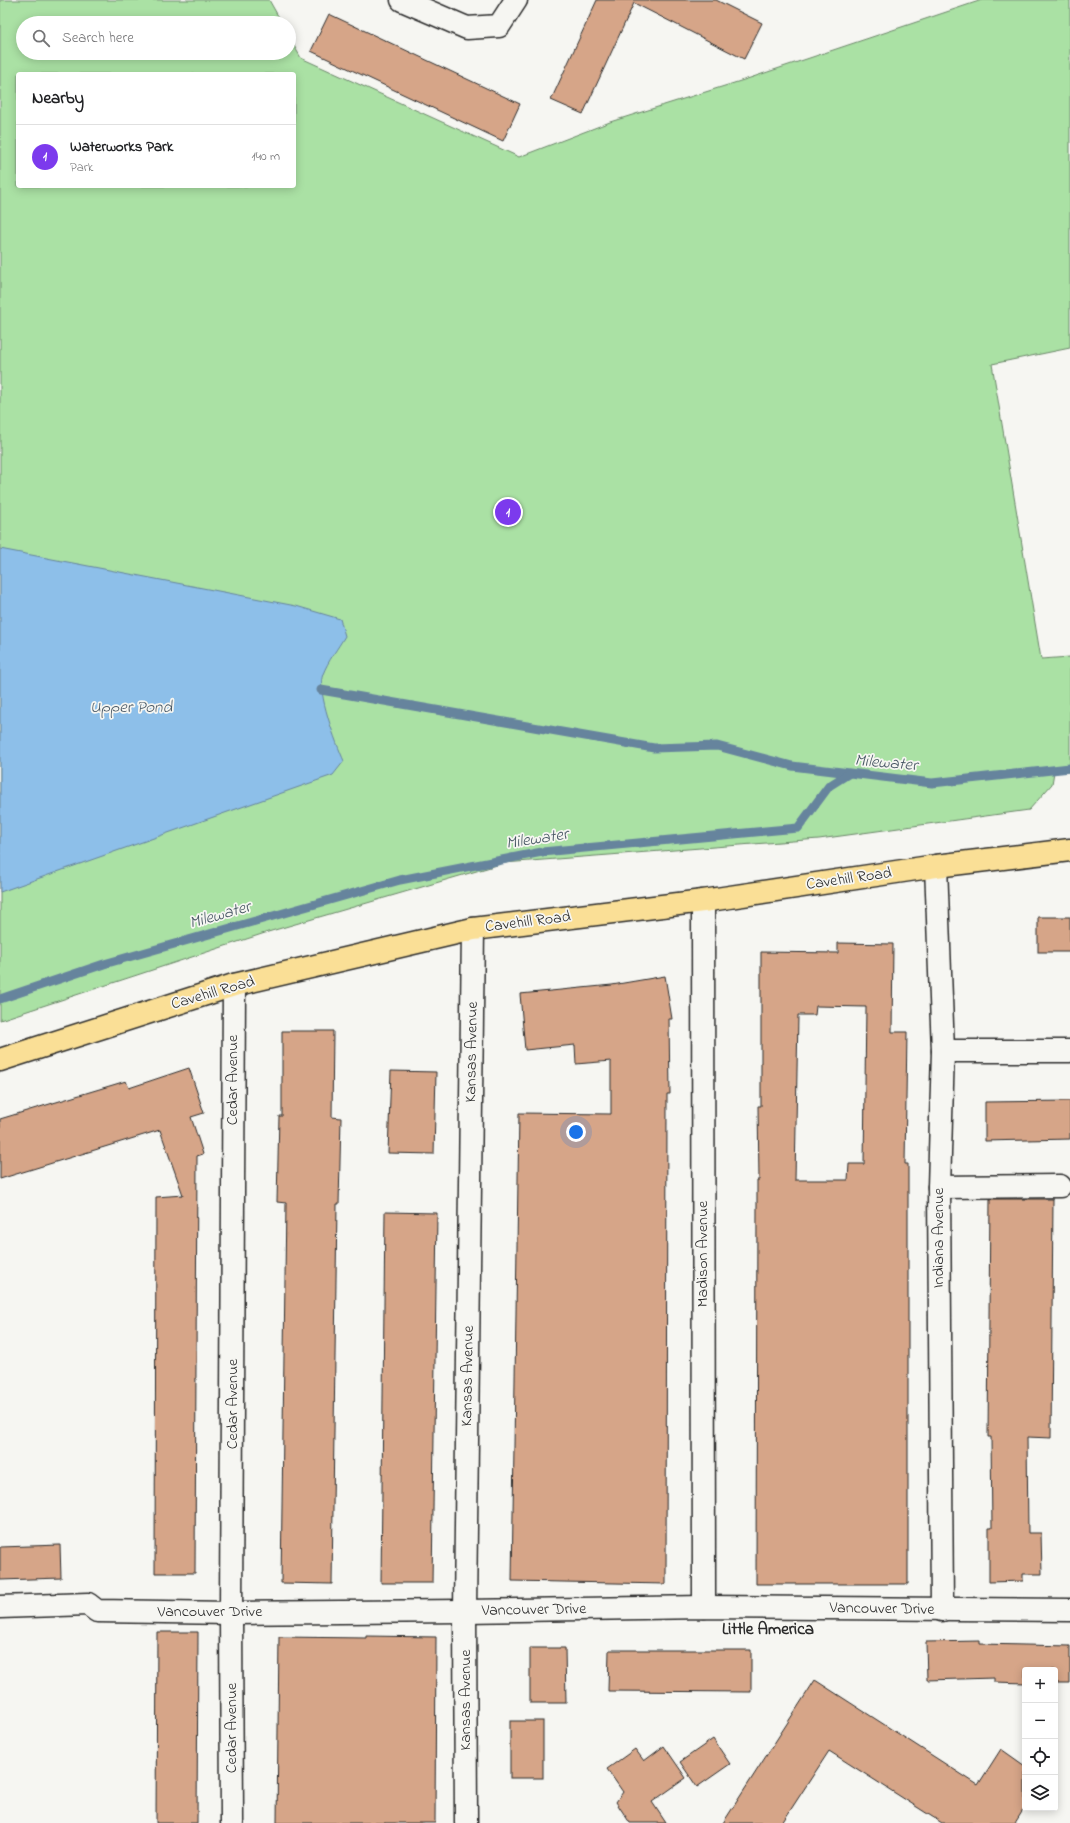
<!DOCTYPE html>
<html lang="en">
<head>
<meta charset="utf-8">
<style>
	:root { --surface:#fff; --page:#f2f2f2; --text:#202124; --muted:#757577; --line:#e0e0e0; --accent:#7c3aed }
	body { margin:0; font-family:"Indie Flower",sans-serif; background:var(--page); color:var(--text) }
	.controls { position:absolute; right:12px; bottom:12px; display:grid; overflow:hidden; border-radius:4px; box-shadow:0 2px 10px #0003 }
	.controls button { width:36px; height:36px; display:grid; place-items:center; padding:0; border:0; border-bottom:1px solid var(--line); background:var(--surface); color:var(--text); font:20px sans-serif }
	.you { position:absolute; left:576px; top:1132px; width:14px; height:14px; margin:-10px; border:3px solid #fff; border-radius:50%; background:#1a73e8; box-shadow:0 0 0 6px #1a73e833 }
	.badge { display:grid; place-items:center; width:26px; height:26px; border-radius:50%; background:var(--accent); color:#fff; font-size:13px; font-weight:700 }
	.pin { position:absolute; translate:-50% -50%; border:2px solid #fff; box-shadow:0 1px 4px #0006 }
	.list { margin:0; padding:0; list-style:none }
	h2 { display:flex; justify-content:space-between; align-items:center; height:52px; margin:0; padding:0 16px; font-size:17px }
	h2 small { font-size:13px; font-weight:400; color:var(--muted) }
	.list li { display:grid; grid-template-columns:26px 1fr auto; gap:12px; align-items:center; box-sizing:border-box; height:64px; padding:0 16px; border-top:1px solid var(--line) }
	.list b { display:block; font-size:15px; white-space:nowrap }
	.list p { margin:0; font-size:13px; white-space:nowrap; color:var(--muted) }
	.list em { font-size:13px; font-style:normal; color:var(--muted) }
	.icon { flex:none; width:22px; height:22px; fill:none; stroke:currentColor; stroke-width:2; stroke-linecap:round; stroke-linejoin:round }
	.map { position:relative; flex:none; width:1070px; height:1823px; overflow:hidden }
	.search { position:absolute; background:var(--surface); box-shadow:0 2px 10px #0003; left:16px; top:16px; width:280px; height:44px; display:flex; align-items:center; gap:10px; box-sizing:border-box; padding:0 14px; border-radius:22px; color:var(--muted); font-size:15px }
	.panel { position:absolute; background:var(--surface); box-shadow:0 2px 10px #0003; left:16px; top:72px; width:280px; height:116px; border-radius:4px }
	.map>svg:first-child { display:block }
	.green { fill:#aae1a4; stroke:#6a8668; fill-rule:evenodd }
	.water { fill:#8dbfe9; stroke:#66849d }
	.lines { fill:none; stroke-linecap:round; stroke-linejoin:round }
	.stream { stroke:#66849d; stroke-width:9 }
	.building { fill:#d6a588; stroke:#2b2b2b; fill-rule:evenodd }
	.minor-casing { stroke:#2b2b2b; stroke-width:25 }
	.major-casing { stroke:#2b2b2b; stroke-width:25 }
	.minor { stroke:#f6f6f2; stroke-width:22 }
	.major { stroke:#fadf96; stroke-width:22 }
	.labels { text-anchor:middle; dominant-baseline:central; stroke-width:3.5; stroke-linejoin:round; paint-order:stroke }
	.street-label { font-size:16px; fill:#2b2b2b; stroke:#f6f6f2 }
	.water-label { font-size:17px; font-style:italic; fill:#485764; stroke:#f6f6f2 }
	.neighbourhood-label { font-size:17px; font-weight:bold; fill:#2b2b2b; stroke:#f6f6f2 }
</style>
</head>
<body>
<div class="map">
<svg width="1070" height="1823" viewBox="0 0 1070 1823">
	<rect width="100%" height="100%" fill="#f6f6f2"/>
	<filter id="ink" filterUnits="userSpaceOnUse"><feTurbulence type="fractalNoise" baseFrequency=".025" numOctaves="2"/><feDisplacementMap in="SourceGraphic" scale="8" xChannelSelector="R" yChannelSelector="G"/><feConvolveMatrix kernelMatrix="1 2 1 2 8 2 1 2 1" color-interpolation-filters="sRGB"/></filter>
	<g filter="url(#ink)">
		<path class="green" d="M 0,0 L 269,0 L 282,23 L 23,23 L 23,53 L 289,53 L 289,37 L 301,58 L 519,157 L 610,122 L 750,78 L 982,0 L 1070,0 L 1070,348 L 992,364 L 1041,659 L 1070,657 L 1070,772 L 1054,772 L 1052,784 L 1029,810 L 819,839 L 504,863 L 268,932 L 0,1020 ZM 18,74 L 294,74 L 294,186 L 18,186 Z"/>
		<path class="water" d="M 0,549 L 296,606 L 340,619 L 345,636 C 338,648 328,661 323,674 C 316,691 336,743 344,761 L 333,775 L 0,892 Z"/>
		<g class="lines">
			<g class="stream">
				<path d="M 321,690 L 654,748 L 717,746 L 792,766 L 932,783 L 1070,768"/>
				<path d="M 0,999 L 104,964 L 400,880 L 542,852 L 798,828 L 829,786 L 848,774"/>
			</g>
		</g>
		<g class="building">
			<path d="M 597,0 L 716,0 L 762,23 L 744,59 L 634,3 L 583,114 L 551,100 Z"/>
			<path d="M 329,14 L 520,104 L 503,141 L 311,51 Z"/>
			<rect x="1038" y="917" width="32" height="35"/>
			<path d="M 838,943 L 893,944 L 892,1032 L 907,1032 L 905,1164 L 908,1164 L 908,1584 L 756,1584 L 757,1201 L 757,1180 L 759,1180 L 758,1106 L 761,1106 L 761,952 L 838,953 ZM 816,1006 L 866,1007 L 864,1164 L 849,1164 L 848,1180 L 795,1180 L 798,1015 L 815,1015 Z"/>
			<path d="M 665,976 L 672,1019 L 669,1019 L 670,1094 L 667,1094 L 666,1584 L 512,1581 L 519,1113 L 611,1114 L 611,1061 L 576,1064 L 575,1045 L 525,1050 L 520,994 L 612,985 Z"/>
			<path d="M 282,1031 L 333,1031 L 332,1117 L 341,1118 L 339,1204 L 337,1204 L 332,1584 L 281,1583 L 286,1203 L 277,1202 L 279,1116 L 282,1116 Z"/>
			<path d="M 189,1068 L 204,1113 L 191,1117 L 203,1154 L 197,1156 L 195,1573 L 155,1573 L 156,1197 L 183,1195 L 160,1130 L 0,1179 L 0,1119 L 126,1081 L 129,1088 Z"/>
			<path d="M 391,1071 L 436,1072 L 434,1154 L 388,1153 Z"/>
			<path d="M 1070,1101 L 1070,1139 L 985,1141 L 985,1102 Z"/>
			<path d="M 990,1199 L 1053,1199 L 1051,1438 L 1027,1437 L 1028,1533 L 1041,1533 L 1042,1574 L 1023,1574 L 1023,1581 L 989,1582 L 989,1528 L 992,1528 L 991,1437 L 988,1437 Z"/>
			<path d="M 385,1212 L 437,1213 L 432,1583 L 381,1583 Z"/>
			<path d="M 60,1545 L 61,1578 L 0,1580 L 0,1547 Z"/>
			<path d="M 157,1632 L 198,1632 L 197,1823 L 156,1823 Z"/>
			<path d="M 366,1636 L 436,1637 L 435,1823 L 277,1823 L 279,1637 L 366,1638 Z"/>
			<path d="M 980,1641 L 980,1644 L 1070,1646 L 1070,1683 L 1055,1683 L 1055,1670 L 1025,1670 L 1025,1683 L 994,1682 L 994,1678 L 927,1680 L 926,1642 Z"/>
			<path d="M 530,1648 L 565,1648 L 566,1703 L 530,1703 Z"/>
			<path d="M 609,1650 L 751,1650 L 751,1692 L 608,1691 Z"/>
			<path d="M 815,1680 L 978,1785 L 1001,1749 L 1025,1766 L 1025,1807 L 1015,1823 L 942,1823 L 829,1751 L 782,1823 L 723,1823 Z"/>
			<rect x="510" y="1721" width="33" height="57"/>
			<path d="M 713,1739 L 730,1764 L 697,1787 L 680,1762 Z"/>
			<path d="M 664,1746 L 686,1778 L 652,1802 L 666,1823 L 630,1823 L 616,1802 L 623,1792 L 607,1769 L 635,1749 L 644,1761 Z"/>
		</g>
		<g class="lines">
			<defs>
				<g id="minor">
					<path d="M 402,0 L 467,28 L 499,26 L 516,0"/>
					<path d="M 936,866 L 943,1051 L 939,1187 L 942,1610"/>
					<path d="M 703,901 L 704,1607"/>
					<path d="M 943,1051 L 1070,1051"/>
					<path d="M 939,1187 L 1060,1186"/>
					<path d="M 0,1607 L 88,1604 L 97,1611 L 231,1613 L 465,1611 L 704,1607 L 1070,1610"/>
					<path d="M 232,1823 L 231,1613 L 234,985"/>
					<path d="M 466,1823 L 465,1611 L 473,929"/>
				</g>
				<path id="major" d="M 0,1060 L 234,985 L 473,929 L 703,901 L 936,866 L 1070,850"/>
			</defs>
			<use href="#minor" class="minor-casing"/>
			<use href="#major" class="major-casing"/>
			<use href="#minor" class="minor"/>
			<use href="#major" class="major"/>
		</g>
	</g>
	<g class="labels">
		<g class="street-label">
			<text transform="translate(849 879) rotate(-8)">Cavehill Road</text>
			<text transform="translate(528 922) rotate(-7)">Cavehill Road</text>
			<text transform="translate(213 993) rotate(-16)">Cavehill Road</text>
			<text transform="translate(472 1052) rotate(-89)">Kansas Avenue</text>
			<text transform="translate(233 1080) rotate(-90)">Cedar Avenue</text>
			<text transform="translate(939 1238) rotate(-90)">Indiana Avenue</text>
			<text transform="translate(703 1254) rotate(-90)">Madison Avenue</text>
			<text transform="translate(468 1376) rotate(-89)">Kansas Avenue</text>
			<text transform="translate(233 1404) rotate(-90)">Cedar Avenue</text>
			<text transform="translate(882 1609) rotate(1)">Vancouver Drive</text>
			<text transform="translate(534 1610) rotate(-1)">Vancouver Drive</text>
			<text x="210" y="1612">Vancouver Drive</text>
			<text transform="translate(466 1700) rotate(-90)">Kansas Avenue</text>
			<text transform="translate(232 1728) rotate(-90)">Cedar Avenue</text>
		</g>
		<g class="water-label">
			<text x="131" y="707">Upper Pond</text>
			<text transform="translate(886 763) rotate(5)">Milewater</text>
			<text transform="translate(537 839) rotate(-9)">Milewater</text>
			<text transform="translate(220 915) rotate(-16)">Milewater</text>
		</g>
		<g class="neighbourhood-label">
			<text x="768" y="1629">Little America</text>
		</g>
	</g>
</svg>
<div class="controls">
<button>+</button>
<button>−</button>
<button><svg class="icon" aria-label="locate" viewBox="0 0 24 24"><circle cx="12" cy="12" r="6"/><path d="M12 2v4M12 18v4M2 12h4M18 12h4"/></svg></button>
<button><svg class="icon" aria-label="layers" viewBox="0 0 24 24"><path d="M12 4l9 5-9 5-9-5zM3 14l9 5 9-5"/></svg></button>
</div>
<div class="you"></div>
<div class="pin badge" style="left:508px;top:512px">1</div>
<div class="search"><svg class="icon" aria-label="search" viewBox="0 0 24 24"><circle cx="10" cy="10" r="6"/><path d="M15 15l6 6"/></svg>Search here</div>
<section class="panel">
<h2>Nearby<small></small></h2>
<ul class="list">
<li><span class="badge">1</span><div><b>Waterworks Park</b><p>Park</p></div><em>140 m</em></li>
</ul>
</section>
</div>
</body>
</html>
